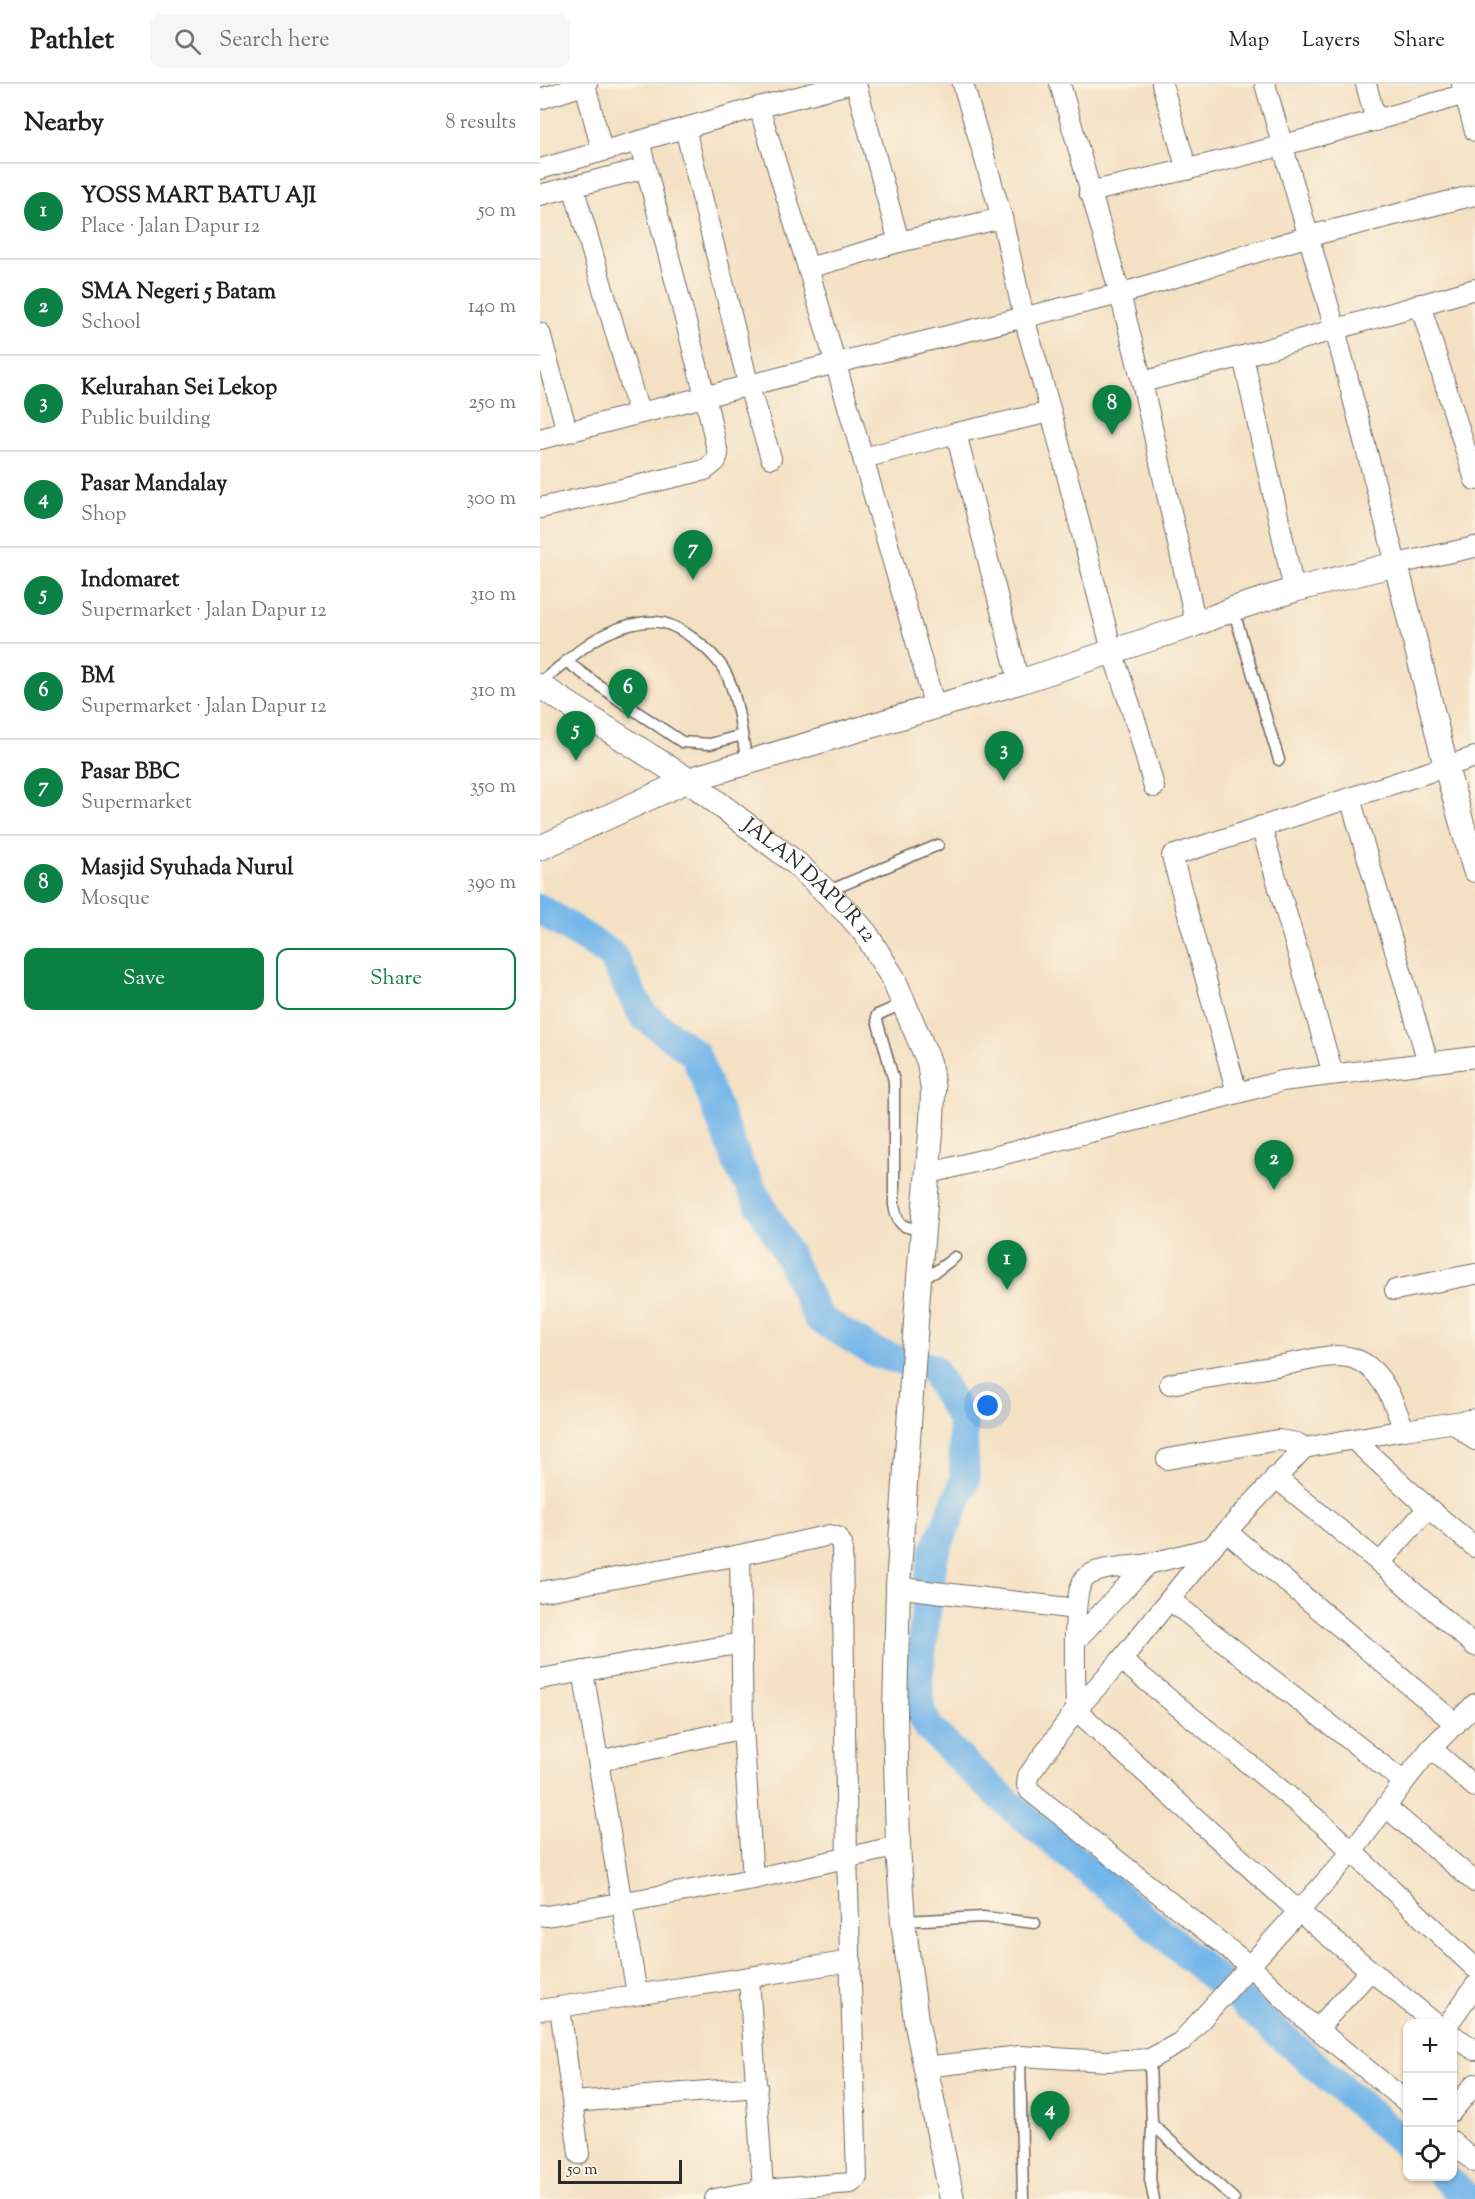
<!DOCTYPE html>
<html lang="en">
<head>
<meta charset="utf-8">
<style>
	:root { --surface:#fff; --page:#f6f6f6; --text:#202124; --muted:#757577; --line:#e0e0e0; --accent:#0b8043 }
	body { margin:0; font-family:"Sorts Mill Goudy",serif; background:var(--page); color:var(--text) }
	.controls { position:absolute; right:18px; bottom:18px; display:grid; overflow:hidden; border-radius:12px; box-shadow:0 2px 4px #0004 }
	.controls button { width:54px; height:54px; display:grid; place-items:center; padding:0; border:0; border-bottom:2px solid var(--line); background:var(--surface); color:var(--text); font:30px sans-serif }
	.scale { position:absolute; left:18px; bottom:15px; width:124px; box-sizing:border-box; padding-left:6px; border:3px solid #2b2b2b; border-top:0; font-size:16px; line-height:21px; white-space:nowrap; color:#2b2b2b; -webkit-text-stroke:4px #fcf5e5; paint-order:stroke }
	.you { position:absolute; left:448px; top:1322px; width:21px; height:21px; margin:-15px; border:4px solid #fff; border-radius:50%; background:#1a73e8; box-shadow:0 0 0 9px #1a73e833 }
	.badge { display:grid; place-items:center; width:39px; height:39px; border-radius:50%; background:var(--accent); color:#fff; font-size:20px; font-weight:700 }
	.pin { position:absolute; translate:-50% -50px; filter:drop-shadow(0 2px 3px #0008) }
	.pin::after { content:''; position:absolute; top:32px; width:21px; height:18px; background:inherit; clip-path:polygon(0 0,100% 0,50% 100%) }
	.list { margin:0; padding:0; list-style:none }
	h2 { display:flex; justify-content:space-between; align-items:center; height:78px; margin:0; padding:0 24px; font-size:26px }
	h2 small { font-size:20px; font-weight:400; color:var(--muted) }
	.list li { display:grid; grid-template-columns:39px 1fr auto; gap:18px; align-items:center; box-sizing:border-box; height:96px; padding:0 24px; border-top:2px solid var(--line) }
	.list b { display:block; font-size:22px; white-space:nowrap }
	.list p { margin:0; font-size:20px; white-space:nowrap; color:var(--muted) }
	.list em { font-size:20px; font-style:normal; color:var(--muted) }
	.actions { display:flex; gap:12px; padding:18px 24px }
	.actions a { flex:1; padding:14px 0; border:2px solid var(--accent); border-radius:12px; text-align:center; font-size:21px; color:var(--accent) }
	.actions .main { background:var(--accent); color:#fff }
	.icon { flex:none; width:33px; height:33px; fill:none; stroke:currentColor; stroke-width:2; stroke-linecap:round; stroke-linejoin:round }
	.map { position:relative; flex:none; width:935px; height:2115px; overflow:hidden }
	header { display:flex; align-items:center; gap:36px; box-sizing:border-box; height:84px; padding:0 30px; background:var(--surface); border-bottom:2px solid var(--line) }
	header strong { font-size:28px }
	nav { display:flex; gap:33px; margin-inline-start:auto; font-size:21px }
	.search { width:420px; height:54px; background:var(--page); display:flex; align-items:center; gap:15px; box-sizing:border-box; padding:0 21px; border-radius:12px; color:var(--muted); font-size:22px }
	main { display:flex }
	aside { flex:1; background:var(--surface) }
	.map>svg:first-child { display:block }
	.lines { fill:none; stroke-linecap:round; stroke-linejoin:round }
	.river { stroke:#73b6e9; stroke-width:30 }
	.service-casing { stroke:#716a60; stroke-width:13 }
	.minor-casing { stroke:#716a60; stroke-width:22 }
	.tertiary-casing { stroke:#716a60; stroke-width:26 }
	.service { stroke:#fff; stroke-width:10 }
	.minor { stroke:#fff; stroke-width:20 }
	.tertiary { stroke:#fff; stroke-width:24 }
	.labels { text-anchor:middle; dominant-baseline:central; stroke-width:6; stroke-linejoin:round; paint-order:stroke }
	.street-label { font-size:21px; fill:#2b2b2b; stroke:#fcf5e5 }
</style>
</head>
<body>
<header>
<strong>Pathlet</strong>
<div class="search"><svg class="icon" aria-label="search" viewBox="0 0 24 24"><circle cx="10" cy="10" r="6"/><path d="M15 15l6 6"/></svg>Search here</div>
<nav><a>Map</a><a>Layers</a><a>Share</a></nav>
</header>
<main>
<aside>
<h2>Nearby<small>8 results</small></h2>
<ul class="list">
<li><span class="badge">1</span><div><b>YOSS MART BATU AJI</b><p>Place · Jalan Dapur 12</p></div><em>50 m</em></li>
<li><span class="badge">2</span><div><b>SMA Negeri 5 Batam</b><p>School</p></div><em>140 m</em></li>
<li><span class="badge">3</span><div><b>Kelurahan Sei Lekop</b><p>Public building</p></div><em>250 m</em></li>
<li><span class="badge">4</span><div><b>Pasar Mandalay</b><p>Shop</p></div><em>300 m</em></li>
<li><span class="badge">5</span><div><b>Indomaret</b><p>Supermarket · Jalan Dapur 12</p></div><em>310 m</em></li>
<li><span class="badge">6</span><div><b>BM</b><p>Supermarket · Jalan Dapur 12</p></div><em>310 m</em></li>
<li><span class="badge">7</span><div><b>Pasar BBC</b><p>Supermarket</p></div><em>350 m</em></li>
<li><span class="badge">8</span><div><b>Masjid Syuhada Nurul</b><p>Mosque</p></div><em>390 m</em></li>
</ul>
<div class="actions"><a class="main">Save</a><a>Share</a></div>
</aside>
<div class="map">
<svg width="935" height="2115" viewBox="0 0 935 2115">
	<rect width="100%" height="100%" fill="#fcf5e5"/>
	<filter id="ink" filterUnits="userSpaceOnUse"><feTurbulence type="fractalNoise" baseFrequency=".0167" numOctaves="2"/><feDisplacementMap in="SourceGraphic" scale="12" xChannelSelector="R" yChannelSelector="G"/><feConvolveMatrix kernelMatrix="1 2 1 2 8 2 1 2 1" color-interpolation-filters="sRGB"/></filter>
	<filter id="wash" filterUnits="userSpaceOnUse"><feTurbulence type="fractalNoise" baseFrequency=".008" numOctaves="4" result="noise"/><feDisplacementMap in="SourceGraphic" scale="24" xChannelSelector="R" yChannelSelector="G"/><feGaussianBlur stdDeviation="1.35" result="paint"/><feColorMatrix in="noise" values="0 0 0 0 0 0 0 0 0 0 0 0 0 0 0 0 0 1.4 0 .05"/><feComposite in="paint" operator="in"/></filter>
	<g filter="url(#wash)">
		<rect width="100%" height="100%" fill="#f4e0c3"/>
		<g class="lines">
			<g class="river">
				<path d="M 0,825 L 72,871 L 103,931 L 155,970 L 200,1084 L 248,1171 L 278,1234 L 338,1270 L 392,1284 L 422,1336 L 425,1396 L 394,1470 L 391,1487 L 378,1594 L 380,1626 L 389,1644 L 428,1683 L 479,1729 L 626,1852 L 868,2062"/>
				<path d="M 903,2092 L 929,2115"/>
			</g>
		</g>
	</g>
	<g filter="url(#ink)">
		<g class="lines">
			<defs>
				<g id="service">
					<path d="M 693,525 L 739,676"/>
					<path d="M 27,578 L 79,616 L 142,658 L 170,660 L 202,651"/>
					<path d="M 0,598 C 17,586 41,563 58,554 C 75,544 105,534 124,539 C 139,543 152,553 163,562 C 171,569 179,577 184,586 C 198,609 202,653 207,679"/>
					<path d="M 286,808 L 398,761"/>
					<path d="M 365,919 L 337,931 L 337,936 L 354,997 L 354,1121 C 358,1143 362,1143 383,1146"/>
					<path d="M 379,1194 L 395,1188 L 415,1173"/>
					<path d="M 363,1837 L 443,1833 L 495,1839"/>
					<path d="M 480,1972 L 483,2115"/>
					<path d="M 610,1975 L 612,2040 L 694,2115"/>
					<path d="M 612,2040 L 610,2095 L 614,2115"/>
				</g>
				<g id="minor">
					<path d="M 45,0 L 62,67"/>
					<path d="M 316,0 L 359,158"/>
					<path d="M 423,0 L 462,134 L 484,234 L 511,328 L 572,567 L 598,645 L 614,703"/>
					<path d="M 520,0 L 580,210 L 602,298 L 656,540"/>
					<path d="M 622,0 L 647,86"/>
					<path d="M 725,0 L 795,245 L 856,480 L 935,463"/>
					<path d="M 826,0 L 836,37"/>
					<path d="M 922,0 L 935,47"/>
					<path d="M 0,15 L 47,0"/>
					<path d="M 219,23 L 268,184 L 395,623"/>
					<path d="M 145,44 L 209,303 L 231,374"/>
					<path d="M 0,85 L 219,23 L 308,0"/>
					<path d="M 33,102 L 99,329"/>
					<path d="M 549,108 C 679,79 808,46 935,7"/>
					<path d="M 0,111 L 105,84"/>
					<path d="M 268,184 L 359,158 L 462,134"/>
					<path d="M 880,220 L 935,396"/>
					<path d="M 0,249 L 27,347"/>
					<path d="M 703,272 L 754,506"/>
					<path d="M 602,298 L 703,272 L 935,205"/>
					<path d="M 416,349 L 479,598"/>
					<path d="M 0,355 L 296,279 L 580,210 L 769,152 L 935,111"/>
					<path d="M 324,374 L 416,349 L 511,328"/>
					<path d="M 0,424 L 165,386 L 176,377 L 178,370 L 165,312 L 99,57"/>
					<path d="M 810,714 L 888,978"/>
					<path d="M 721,742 L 793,990"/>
					<path d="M 697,1009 L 632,772 L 935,673"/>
					<path d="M 387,1090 L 616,1031 L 742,997 L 935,973"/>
					<path d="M 855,1206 L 935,1190"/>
					<path d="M 630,1300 C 670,1293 709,1287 748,1280 C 767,1277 793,1268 812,1274 C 843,1283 854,1320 864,1346"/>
					<path d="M 915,1340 L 935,1356"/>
					<path d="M 814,1356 L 888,1424 L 935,1463"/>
					<path d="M 627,1375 L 738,1356 L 757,1359 L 764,1364"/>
					<path d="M 735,1393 L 840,1479 L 935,1562"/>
					<path d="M 687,1448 L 916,1640"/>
					<path d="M 671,1464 C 650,1469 629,1475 608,1480 C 591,1483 558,1482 545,1494 C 530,1508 536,1602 536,1626 L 758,1827 L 896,1940"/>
					<path d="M 200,1471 L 203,1644 L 213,1795"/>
					<path d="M 840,1479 L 888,1424"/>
					<path d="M 358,1502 L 371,1505 L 536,1525"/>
					<path d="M 0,1508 L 200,1471 L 290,1451 L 297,1453 L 302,1460 L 307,1772 L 317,2093 L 311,2099 L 223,2106 L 175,2115"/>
					<path d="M 630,1516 L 864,1698"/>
					<path d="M 536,1556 L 608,1480"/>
					<path d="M 581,1576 L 784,1741 L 935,1884"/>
					<path d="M 43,1587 L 97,1910"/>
					<path d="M 0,1595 L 202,1559"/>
					<path d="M 891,1664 L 935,1703"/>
					<path d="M 59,1677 L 203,1644"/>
					<path d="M 846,1723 L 935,1798"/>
					<path d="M 0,1831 L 7,1832 L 213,1795 L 358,1762"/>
					<path d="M 209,1894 L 223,2106"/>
					<path d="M 20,1923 L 39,2070"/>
					<path d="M 0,1926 L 311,1877"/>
					<path d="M 908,1940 L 935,1902"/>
					<path d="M 777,1945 L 830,1887"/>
					<path d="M 912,1951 L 935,1966"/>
					<path d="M 385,1983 L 480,1972 L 566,1977 L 610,1975 L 641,1958 L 813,1767 L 864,1698 L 891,1664 L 935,1620"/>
					<path d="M 33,2018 L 217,2003"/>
					<path d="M 868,2019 L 765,1935 L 710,1882 L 490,1707 L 487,1701 L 488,1692 L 536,1626 L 581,1576 L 671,1464 L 764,1364 L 864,1346 L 935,1335"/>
					<path d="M 912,2027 L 935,2000"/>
					<path d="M 912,2057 L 935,2078"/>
				</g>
				<g id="tertiary">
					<path id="s1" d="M 0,602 L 148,696 L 257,780 L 310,831 L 326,850 L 353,894 L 389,978 L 393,1006 L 392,1036 L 379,1194 L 358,1502 L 355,1629 L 358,1762 L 363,1837 L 376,1936 L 412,2115"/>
					<path d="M 0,764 L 148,696 L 479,598 L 656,540 L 693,525 L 754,506 L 856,480 L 906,683 L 935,786"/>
				</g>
			</defs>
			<use href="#service" class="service-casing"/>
			<use href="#minor" class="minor-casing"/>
			<use href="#tertiary" class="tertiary-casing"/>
			<use href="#service" class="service"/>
			<use href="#minor" class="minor"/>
			<use href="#tertiary" class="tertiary"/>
		</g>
	</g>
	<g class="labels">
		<g class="street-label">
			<text stroke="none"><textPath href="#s1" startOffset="333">JALAN DAPUR 12</textPath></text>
		</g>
	</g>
</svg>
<div class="controls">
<button>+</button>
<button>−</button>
<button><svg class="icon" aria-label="locate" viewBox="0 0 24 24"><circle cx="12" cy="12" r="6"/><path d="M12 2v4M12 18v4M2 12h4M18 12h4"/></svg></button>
</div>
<div class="scale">50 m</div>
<div class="you"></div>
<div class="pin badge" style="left:467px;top:1206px">1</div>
<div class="pin badge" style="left:734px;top:1106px">2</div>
<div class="pin badge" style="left:464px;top:697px">3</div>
<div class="pin badge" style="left:510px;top:2057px">4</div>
<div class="pin badge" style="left:36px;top:677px">5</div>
<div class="pin badge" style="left:88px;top:635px">6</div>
<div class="pin badge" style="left:153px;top:496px">7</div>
<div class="pin badge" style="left:572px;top:351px">8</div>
</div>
</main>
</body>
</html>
